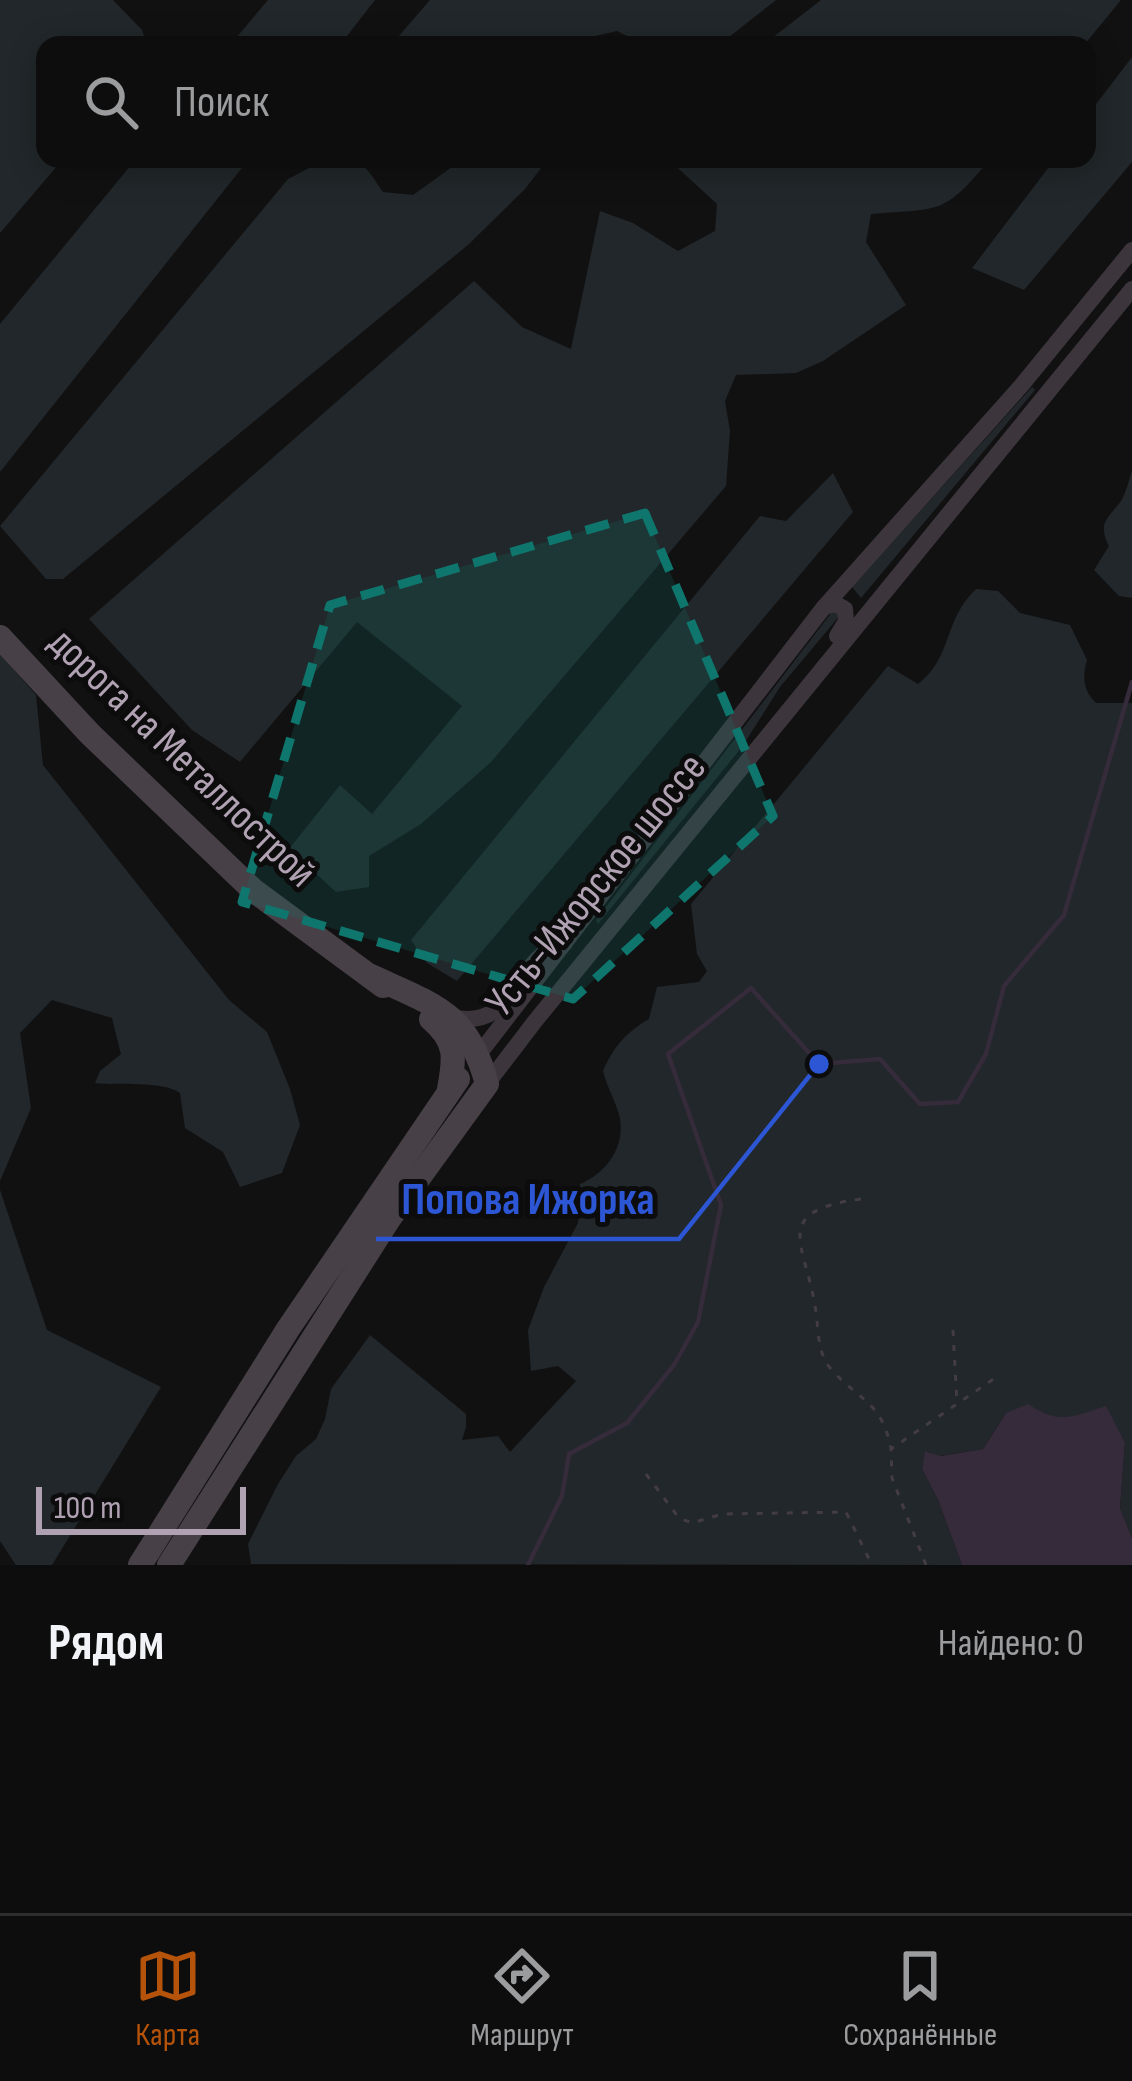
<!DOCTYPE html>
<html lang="ru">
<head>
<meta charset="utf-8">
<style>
	:root { --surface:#0e0d0e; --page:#1c1b1c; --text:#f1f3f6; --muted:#9b9c9e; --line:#2e2d2e; --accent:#b45309 }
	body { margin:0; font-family:"Sofia Sans Condensed",sans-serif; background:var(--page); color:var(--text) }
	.scale { position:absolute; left:36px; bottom:30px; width:210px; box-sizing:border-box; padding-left:12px; border:6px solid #b1a2b3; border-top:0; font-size:33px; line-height:42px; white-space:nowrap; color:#b1a2b3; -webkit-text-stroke:9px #0d0c0d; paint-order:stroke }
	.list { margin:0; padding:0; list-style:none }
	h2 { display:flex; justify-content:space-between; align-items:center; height:156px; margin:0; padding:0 48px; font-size:51px }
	h2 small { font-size:39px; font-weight:400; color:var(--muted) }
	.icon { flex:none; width:66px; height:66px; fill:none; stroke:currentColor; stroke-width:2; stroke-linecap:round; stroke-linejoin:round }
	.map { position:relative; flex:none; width:1132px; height:1565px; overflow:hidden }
	.search { position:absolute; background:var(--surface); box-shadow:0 6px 30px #0003; left:36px; right:36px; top:36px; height:132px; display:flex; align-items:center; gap:30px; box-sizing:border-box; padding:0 42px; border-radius:24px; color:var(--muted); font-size:45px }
	.sheet { height:348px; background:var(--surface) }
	nav { display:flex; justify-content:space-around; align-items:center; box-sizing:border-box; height:168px; border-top:3px solid var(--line); background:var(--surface); font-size:33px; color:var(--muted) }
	nav a { display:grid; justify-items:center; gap:6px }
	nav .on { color:var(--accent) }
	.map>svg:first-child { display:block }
	.green { fill:#21272a }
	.water { fill:#352b3b }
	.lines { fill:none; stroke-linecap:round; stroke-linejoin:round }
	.stream { stroke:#352b3b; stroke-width:4.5 }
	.path { stroke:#433c43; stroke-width:3; stroke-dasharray:6 9; stroke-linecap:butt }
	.street { stroke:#3c363c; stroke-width:16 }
	.secondary { stroke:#474047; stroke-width:24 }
	.marked { fill:#0f766e; fill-opacity:0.2; stroke:#0f766e; stroke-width:9; stroke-dasharray:24 15; stroke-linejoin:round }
	.labels { text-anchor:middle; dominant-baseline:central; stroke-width:10; stroke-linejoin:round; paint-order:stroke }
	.street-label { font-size:42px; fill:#b1a2b3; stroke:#0d0c0d }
	.leader { fill:none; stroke:#2c56d4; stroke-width:4.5 }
	.callout-dot { fill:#2c56d4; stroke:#0d0c0d; stroke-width:4.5 }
	.callout-label { font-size:45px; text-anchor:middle; font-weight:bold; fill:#2c56d4; stroke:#0d0c0d; stroke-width:10; stroke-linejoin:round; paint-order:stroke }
</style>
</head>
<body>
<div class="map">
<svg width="1132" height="1565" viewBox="0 0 1132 1565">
	<rect width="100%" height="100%" fill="#121112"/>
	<g class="green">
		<path d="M 0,0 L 113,0 L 142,30 L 147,45 L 45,45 L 45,159 L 63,159 L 0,233 Z"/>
		<path d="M 268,0 L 375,0 L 340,45 L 230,45 Z"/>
		<path d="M 430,0 L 776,0 L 719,45 L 645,45 L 617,31 L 591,37 L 587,45 L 391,45 Z"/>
		<path d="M 821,0 L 1121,0 L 1084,45 L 763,45 Z"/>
		<path d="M 1132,57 L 1132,162 L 1024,290 L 972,268 L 1055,159 L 1087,159 L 1087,116 Z"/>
		<path d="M 136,159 L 249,159 L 0,472 L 0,324 Z"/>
		<path d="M 326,159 C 362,159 363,162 383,192 L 413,195 L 463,159 L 548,159 L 525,189 L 469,244 L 63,579 L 46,579 L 0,526 L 288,179 Z"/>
		<path d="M 668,159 L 990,159 C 943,216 941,208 871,214 L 866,242 L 906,305 L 823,361 L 796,373 L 736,375 L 725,401 L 730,431 L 726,486 L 491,762 L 421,824 L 369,856 L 369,887 L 336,892 L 289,849 L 340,785 L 372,814 L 462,706 L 357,622 L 240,762 L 192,730 L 89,619 L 474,281 L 522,327 L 571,349 L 600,211 L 633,223 L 678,251 L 715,231 L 717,204 Z"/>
		<path d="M 1032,387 L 1035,390 L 861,598 L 852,587 Z"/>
		<path d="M 1132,471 L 1132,598 L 1119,596 L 1094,570 L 1109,546 C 1097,522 1108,519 1121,501 C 1126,493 1129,480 1132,471 Z"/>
		<path d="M 833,473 L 853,512 L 457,981 L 427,963 L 411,940 L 760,516 L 786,521 Z"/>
		<path d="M 976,589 L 998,591 L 1020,613 L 1070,625 L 1087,660 C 1082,677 1083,690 1096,703 L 1132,703 L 1132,1538 L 1120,1508 L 1125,1443 L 1064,1419 L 1006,1413 L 983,1449 L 940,1456 L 926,1451 L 922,1469 L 938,1500 L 962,1565 L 251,1564 L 248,1544 L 278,1484 L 296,1456 L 316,1439 L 325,1419 L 331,1389 L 370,1335 L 466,1414 L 466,1427 L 462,1440 L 498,1436 L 510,1452 L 576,1381 L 558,1366 L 531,1371 L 528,1330 L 544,1287 L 578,1223 L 580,1184 C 605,1174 625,1148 620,1119 C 617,1103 607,1088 603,1071 C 613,1048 626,1032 649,1019 L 657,987 L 699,982 L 707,971 L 697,954 L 691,904 L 888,666 L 918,684 C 953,657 943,620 976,589 Z"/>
		<path d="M 847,600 L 847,607 L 780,687 L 742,747 L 598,924 L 596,920 L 838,604 Z"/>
		<path d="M 0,654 L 36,695 L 43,765 L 229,1000 L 267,1032 L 290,1089 L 300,1125 L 282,1173 L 240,1187 L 223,1152 L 185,1128 L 180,1093 C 161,1080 120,1086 95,1083 L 100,1071 L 121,1054 L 112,1018 L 52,1000 L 20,1033 L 31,1108 L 0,1181 Z"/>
		<path d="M 0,1190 L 47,1330 L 161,1387 L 52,1565 L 16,1565 L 0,1541 Z"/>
	</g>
	<path class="water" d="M 1028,1404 C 1060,1425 1071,1417 1106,1406 L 1125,1443 L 1120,1508 L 1132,1538 L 1132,1565 L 962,1565 L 938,1500 L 922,1469 L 925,1451 L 941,1456 L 983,1449 L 1006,1413 Z"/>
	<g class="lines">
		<path class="stream" d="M 528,1565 L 562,1496 L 569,1454 L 627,1423 L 674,1365 L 698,1322 L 721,1205 L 668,1054 L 751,988 L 819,1064 L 880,1059 L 920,1104 L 958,1102 L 986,1054 L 1004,986 L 1064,915 L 1132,682"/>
		<g class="path">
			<path d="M 861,1199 C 770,1211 805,1243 815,1306 C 819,1326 816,1352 831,1369 C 859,1401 882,1401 891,1449"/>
			<path d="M 953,1330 L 957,1404"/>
			<path d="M 646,1474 L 679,1518 L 692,1523 L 722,1514 L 846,1512 L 872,1565"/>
			<path d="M 926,1565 L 892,1478 L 891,1449 L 995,1378"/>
		</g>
		<g class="street">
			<path d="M 824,607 L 836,604 L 845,609 L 846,621 L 837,636"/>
			<path d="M 451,1017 C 520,1032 511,956 565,943"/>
			<path d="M 479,1054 L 824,607 L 1021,386 L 1132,250"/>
			<path d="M 487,1084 L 536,1020 L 1132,289"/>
		</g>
		<g class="secondary">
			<path d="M 0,637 L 90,734 L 253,890 L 383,986"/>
			<path d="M 431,1019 C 457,1041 455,1058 449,1089"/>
			<path d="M 140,1565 L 288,1329 L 458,1079"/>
			<path d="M 169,1565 L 389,1219 L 487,1084 C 468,1012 434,1005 371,976"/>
		</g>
	</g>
	<path class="marked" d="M 645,513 L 773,816 L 573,999 L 242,902 L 330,605 Z"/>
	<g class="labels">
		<g class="street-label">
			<text transform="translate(182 758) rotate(44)">дорога на Металлострой</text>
			<text transform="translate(596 885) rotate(-51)">Усть-Ижорское шоссе</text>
		</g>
	</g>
	<path class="leader" d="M819 1064L679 1239H376"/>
	<circle class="callout-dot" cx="819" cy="1064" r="12"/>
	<g class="callout-label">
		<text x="528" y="1214">Попова Ижорка</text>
	</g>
</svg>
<div class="scale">100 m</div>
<div class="search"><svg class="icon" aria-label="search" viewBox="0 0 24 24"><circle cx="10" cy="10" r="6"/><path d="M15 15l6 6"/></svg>Поиск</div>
</div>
<section class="sheet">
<h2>Рядом<small>Найдено: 0</small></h2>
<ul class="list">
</ul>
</section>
<nav>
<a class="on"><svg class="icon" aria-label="map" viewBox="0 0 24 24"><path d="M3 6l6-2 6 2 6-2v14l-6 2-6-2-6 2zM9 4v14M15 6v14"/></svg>Карта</a>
<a><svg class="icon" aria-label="directions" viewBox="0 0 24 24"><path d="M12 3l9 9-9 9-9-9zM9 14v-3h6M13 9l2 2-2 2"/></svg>Маршрут</a>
<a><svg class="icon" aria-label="saved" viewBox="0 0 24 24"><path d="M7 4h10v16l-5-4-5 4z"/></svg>Сохранённые</a>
</nav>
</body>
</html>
